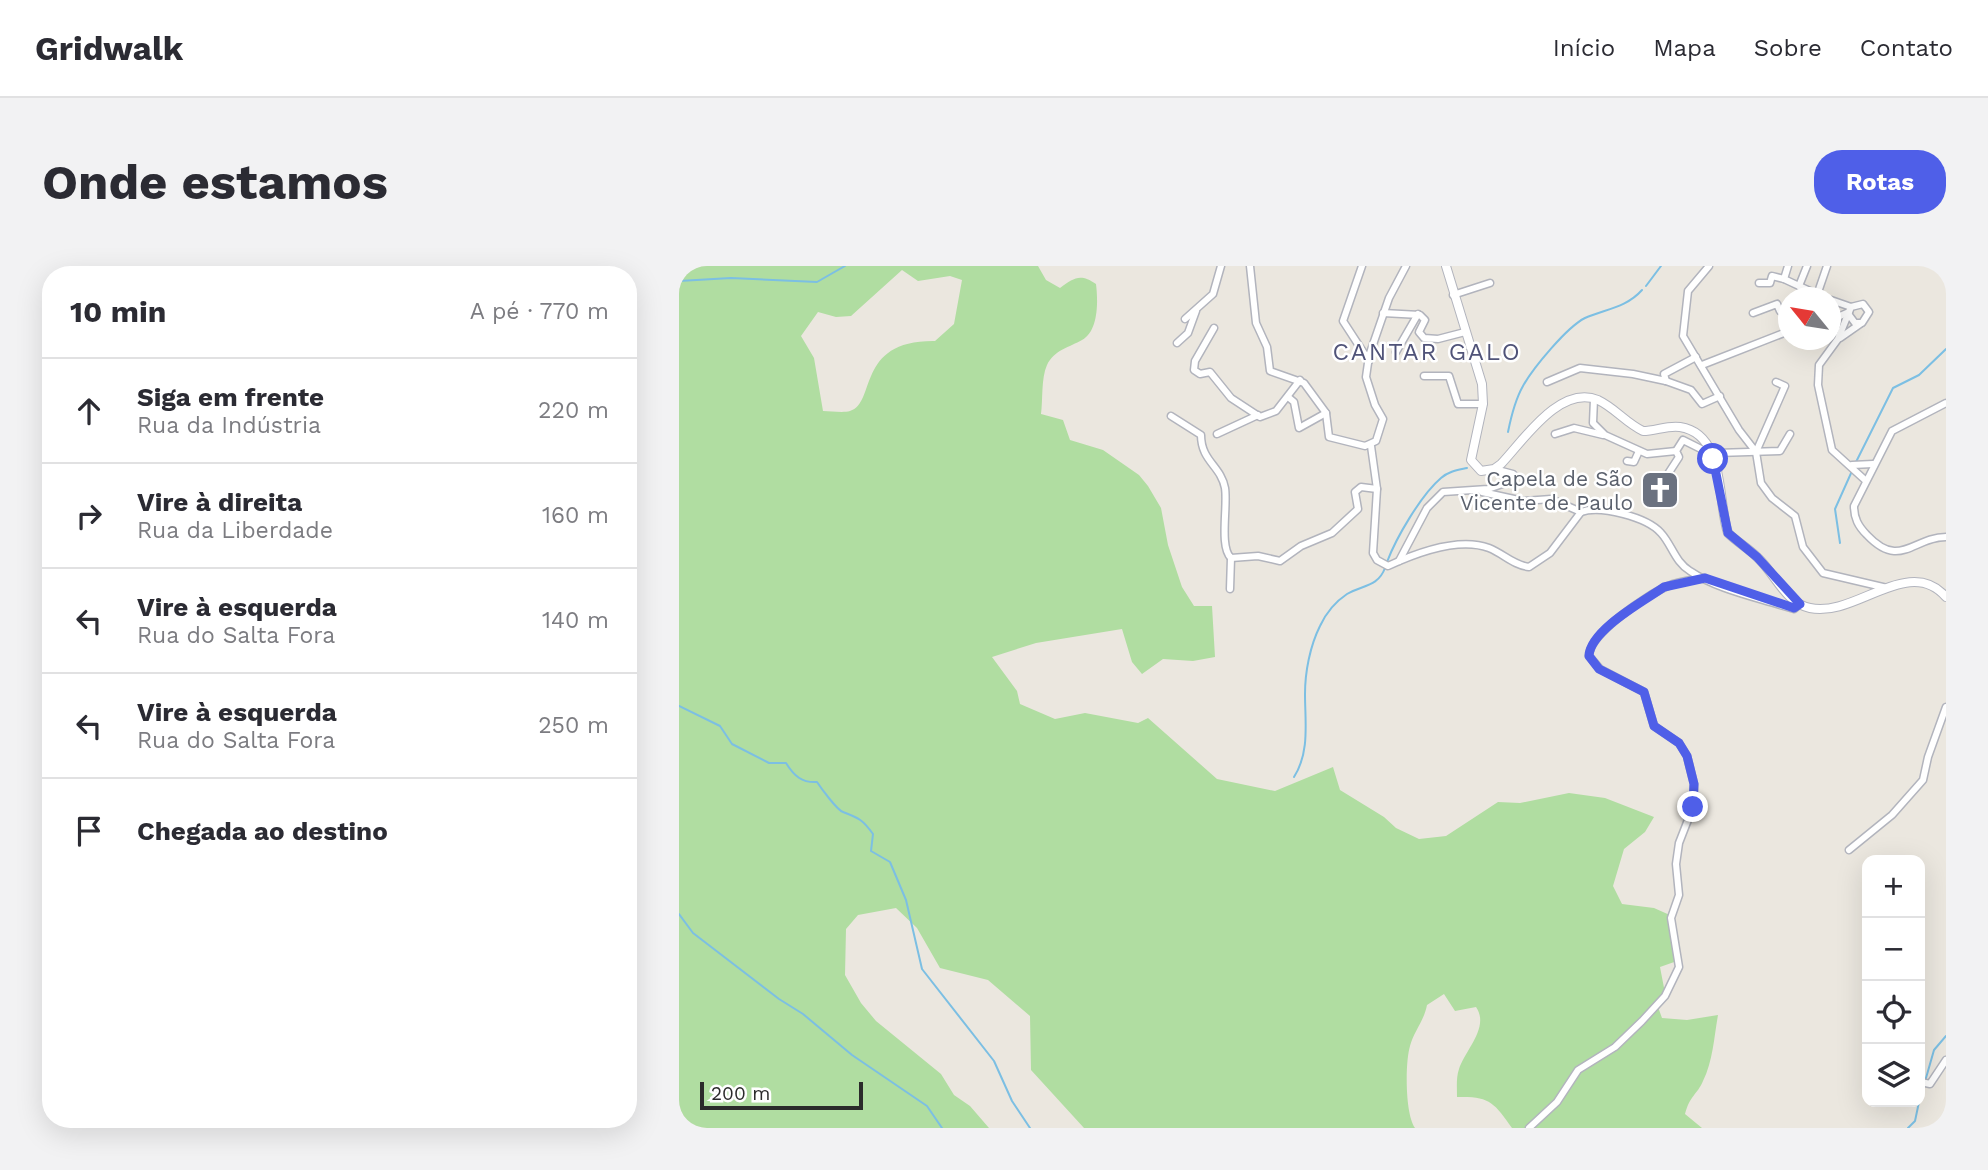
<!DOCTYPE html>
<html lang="pt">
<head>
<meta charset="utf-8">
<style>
	:root { --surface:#fff; --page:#f2f2f3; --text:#2b2b33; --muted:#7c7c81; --line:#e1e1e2; --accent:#4f5fe8 }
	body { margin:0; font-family:"Work Sans",sans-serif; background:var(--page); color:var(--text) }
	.controls { position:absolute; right:21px; bottom:21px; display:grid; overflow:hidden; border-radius:14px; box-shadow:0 7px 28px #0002 }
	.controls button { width:63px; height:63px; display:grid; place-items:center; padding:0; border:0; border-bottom:2px solid var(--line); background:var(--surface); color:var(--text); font:35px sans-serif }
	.compass { position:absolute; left:1099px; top:21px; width:63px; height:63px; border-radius:50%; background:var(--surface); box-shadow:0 7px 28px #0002; rotate:300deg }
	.scale { position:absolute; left:21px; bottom:18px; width:163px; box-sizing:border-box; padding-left:7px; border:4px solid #2b2b2b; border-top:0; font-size:19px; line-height:24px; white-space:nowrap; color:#2b2b2b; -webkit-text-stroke:5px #fff; paint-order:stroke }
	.stop { position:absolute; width:21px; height:21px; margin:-16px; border:5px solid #4f5fe8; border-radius:50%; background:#fff }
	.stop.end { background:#4f5fe8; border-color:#fff; box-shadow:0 2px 7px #0008 }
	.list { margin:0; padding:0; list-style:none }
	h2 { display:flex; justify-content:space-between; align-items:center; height:91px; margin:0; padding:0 28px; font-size:30px }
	h2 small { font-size:23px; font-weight:400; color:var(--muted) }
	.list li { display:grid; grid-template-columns:46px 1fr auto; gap:21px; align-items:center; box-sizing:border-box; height:105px; padding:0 28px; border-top:2px solid var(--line) }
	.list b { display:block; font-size:26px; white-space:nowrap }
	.list p { margin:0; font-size:23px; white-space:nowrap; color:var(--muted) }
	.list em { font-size:23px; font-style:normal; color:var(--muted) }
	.icon { flex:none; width:38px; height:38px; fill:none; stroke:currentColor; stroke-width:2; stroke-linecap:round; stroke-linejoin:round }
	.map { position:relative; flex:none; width:1267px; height:862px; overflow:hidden; border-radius:28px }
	header { display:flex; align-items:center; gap:42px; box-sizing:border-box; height:98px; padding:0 35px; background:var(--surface); border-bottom:2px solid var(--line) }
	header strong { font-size:33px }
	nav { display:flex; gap:38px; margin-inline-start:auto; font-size:24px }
	.intro { display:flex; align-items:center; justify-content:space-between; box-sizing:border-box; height:168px; padding:0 42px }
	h1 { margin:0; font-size:49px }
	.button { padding:18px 32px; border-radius:28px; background:var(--accent); color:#fff; font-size:24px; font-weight:700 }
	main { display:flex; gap:42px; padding:0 42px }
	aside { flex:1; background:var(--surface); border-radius:28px; box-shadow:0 7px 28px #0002 }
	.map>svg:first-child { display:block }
	.green { fill:#b0dda1; fill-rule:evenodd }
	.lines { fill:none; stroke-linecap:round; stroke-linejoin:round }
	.stream { stroke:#7cbfe3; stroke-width:2 }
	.street-casing { stroke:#b2b4bd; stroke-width:9 }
	.secondary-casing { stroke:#b2b4bd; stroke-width:10 }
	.street { stroke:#fff; stroke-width:6 }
	.secondary { stroke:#fff; stroke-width:8 }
	.route { stroke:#4f5fe8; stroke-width:9 }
	.labels { text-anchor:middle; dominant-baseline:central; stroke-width:5; stroke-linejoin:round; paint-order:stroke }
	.worship-label { font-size:21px; fill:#5b616d; stroke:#fff; text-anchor:end }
	.quarter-label { font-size:24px; letter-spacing:2px; fill:#505378; stroke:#fff }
</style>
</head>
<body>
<header>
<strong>Gridwalk</strong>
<nav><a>Início</a><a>Mapa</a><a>Sobre</a><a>Contato</a></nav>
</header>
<div class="intro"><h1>Onde estamos</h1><a class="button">Rotas</a></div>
<main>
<aside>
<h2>10 min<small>A pé · 770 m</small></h2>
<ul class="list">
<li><svg class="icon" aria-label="ahead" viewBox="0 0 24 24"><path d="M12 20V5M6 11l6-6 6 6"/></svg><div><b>Siga em frente</b><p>Rua da Indústria</p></div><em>220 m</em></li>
<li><svg class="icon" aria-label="right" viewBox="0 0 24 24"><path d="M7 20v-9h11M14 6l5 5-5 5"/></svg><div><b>Vire à direita</b><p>Rua da Liberdade</p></div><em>160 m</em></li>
<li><svg class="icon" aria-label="left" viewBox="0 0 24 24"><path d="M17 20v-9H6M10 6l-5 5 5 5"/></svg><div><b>Vire à esquerda</b><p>Rua do Salta Fora</p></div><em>140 m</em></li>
<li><svg class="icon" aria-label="left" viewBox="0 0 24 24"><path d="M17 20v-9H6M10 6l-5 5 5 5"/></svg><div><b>Vire à esquerda</b><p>Rua do Salta Fora</p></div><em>250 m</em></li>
<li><svg class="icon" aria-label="arrive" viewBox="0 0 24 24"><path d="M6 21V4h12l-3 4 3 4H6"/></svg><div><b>Chegada ao destino</b></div></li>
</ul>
</aside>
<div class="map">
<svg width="1267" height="862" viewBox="0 0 1267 862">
	<rect width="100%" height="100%" fill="#ebe7df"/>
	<path class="green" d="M 0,0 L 359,0 L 367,14 L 381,22 C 395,12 401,7 417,18 C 419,34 420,65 403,74 C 391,81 375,84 368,99 C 362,112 364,134 362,148 L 384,154 L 391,174 L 424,184 L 460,209 L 469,220 L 482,242 L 489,279 L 503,321 L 515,340 L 533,340 L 536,391 L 514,395 L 484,393 L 463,408 L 453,396 L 443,363 L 357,377 L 313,391 L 338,425 L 341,438 L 376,453 L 406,447 L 459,457 L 469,452 L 538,513 L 596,525 L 654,501 L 661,524 L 705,551 L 717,562 L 740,573 L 767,570 L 819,536 L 841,537 L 890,527 L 926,532 L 975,551 L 966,566 L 945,583 L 934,620 L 943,638 L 975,642 L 993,650 L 998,695 L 981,701 L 986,727 L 979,741 L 983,752 L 1008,754 L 1039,749 C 1035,771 1034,795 1024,815 C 1018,829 1011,829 1006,848 L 1023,862 L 833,862 C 815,836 810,830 778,831 C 778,822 777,812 780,803 C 786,784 811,761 797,741 L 776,745 L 765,728 L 748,739 C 745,755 735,765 731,780 C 726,797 726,848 736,862 L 405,862 L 352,804 L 351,750 L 309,714 L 261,702 L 238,662 L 217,642 L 179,649 L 167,663 L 166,709 L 182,737 L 197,755 L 262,808 L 275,829 L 291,840 L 310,862 L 0,862 ZM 223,4 L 239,15 L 271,10 L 283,14 L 275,58 L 256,75 C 176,74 198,137 171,145 C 164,147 152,145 144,145 L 135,92 L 122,70 L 139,46 L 157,51 L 172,50 Z"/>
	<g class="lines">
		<g class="stream">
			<path d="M 0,15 L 52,12 L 138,16 L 166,0"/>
			<path d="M 967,20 L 982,0"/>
			<path d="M 829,166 C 832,151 836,134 844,120 C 854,102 888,61 906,52 C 926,43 947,42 963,24"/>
			<path d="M 1177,196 L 1214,122 L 1240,109 L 1267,83"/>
			<path d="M 1161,277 L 1156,243 L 1173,205"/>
			<path d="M 708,296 C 717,272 742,229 762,212 C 770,205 779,204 788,202"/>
			<path d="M 0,440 L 41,460 L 53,478 L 90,497 L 107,497 C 115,510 123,517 138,516 C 142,522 158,544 164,546 C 180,552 184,554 194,568 L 192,585 L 211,596 L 227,634 L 243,703 L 315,795 L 333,835 L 351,862"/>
			<path d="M 615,511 C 631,486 626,456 626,428 C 626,406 631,380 641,360 C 647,347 656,336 668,328 C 683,319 699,321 706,302"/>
			<path d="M 0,648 L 14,667 L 100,733 L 124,748 L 173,789 L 248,840 L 263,862"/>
			<path d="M 1241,833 L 1255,784 L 1267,770"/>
			<path d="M 1229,862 L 1236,855 L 1240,836"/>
		</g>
		<defs>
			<g id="street">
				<path d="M 571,0 L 577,57 L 588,81 L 591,105 L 625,117 L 647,147 L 650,171 L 686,180 L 697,175 L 704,153 L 696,139 L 687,111 L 690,90 L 710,32 L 727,0"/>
				<path d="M 683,0 L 664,55 L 690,95"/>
				<path d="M 1030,0 L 1009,25 L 1004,70 L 1060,164 L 1077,186 L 1082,217 L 1093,232 L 1116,250 L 1124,281 L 1144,307 L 1208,322"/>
				<path d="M 1109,0 L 1105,13 L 1120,20 L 1128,0"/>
				<path d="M 1080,17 L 1091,17 L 1093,10 L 1105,13"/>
				<path d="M 1120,20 L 1140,29"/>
				<path d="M 774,29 L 811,17"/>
				<path d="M 1137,32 L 1148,0"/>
				<path d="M 1152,34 L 1172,41"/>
				<path d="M 704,47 L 741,49 L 746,54 L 740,66 L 745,72 L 759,73 L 786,66"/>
				<path d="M 1074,47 L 1098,38 L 1101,45 L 1110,42"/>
				<path d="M 1170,49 L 1176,57 L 1183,57 L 1190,46 L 1184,38 L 1172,41 L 1159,73 L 1140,99 L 1139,119 L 1153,184 L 1186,214"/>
				<path d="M 506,53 L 534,28 L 542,0"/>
				<path d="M 1152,54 L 1170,46"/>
				<path d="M 535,62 L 516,95 L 515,104 L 521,108 L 531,106 L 552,132 L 581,151 L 597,145 L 621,114"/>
				<path d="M 1161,72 L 1181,58"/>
				<path d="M 498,77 L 509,67 L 517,45"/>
				<path d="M 717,86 L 739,48"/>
				<path d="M 1023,99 L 1110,65"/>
				<path d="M 745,110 L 770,110 L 779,138 L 804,138"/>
				<path d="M 987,115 L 985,108 L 1017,91"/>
				<path d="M 868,116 L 901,102 L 954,108 L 987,115 L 1012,124 L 1023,138 L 1041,130"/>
				<path d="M 609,131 L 615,136 L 620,162 L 647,147"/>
				<path d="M 915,133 L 914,157 L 926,169 L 968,188 L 997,185"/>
				<path d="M 1267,137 L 1213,165 L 1175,240 C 1175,252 1179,260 1188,269 C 1221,304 1234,271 1267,271"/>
				<path d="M 492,150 L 522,169 C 522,195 542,200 546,222 C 549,240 540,281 552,292 L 579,290 L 601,295 L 622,280 L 653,267 L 679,243 L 676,226 L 682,221 L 698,223"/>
				<path d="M 538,168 L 579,149"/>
				<path d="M 876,168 L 895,162 L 924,169"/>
				<path d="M 692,180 L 698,223 L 694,287 L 698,294 L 709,300 C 737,287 780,271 810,282 C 825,288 834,299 850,301 L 871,287 L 902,246"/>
				<path d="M 1077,186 L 1106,120 L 1097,116"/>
				<path d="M 948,195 L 955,196 L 960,185"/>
				<path d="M 1173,199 L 1194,198"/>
				<path d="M 1038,206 L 1041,199 L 1038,187 L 1101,185 L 1111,168"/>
				<path d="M 987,211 L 1000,191 L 997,185 L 1004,174 L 1024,184 L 1027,192 L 1034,193"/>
				<path d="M 803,226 L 844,235 L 872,233 L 902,246"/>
				<path d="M 902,246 C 921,239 968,251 982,267 C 993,279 996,296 1011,305 C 1036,322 1072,330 1101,339 L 1115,343 L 1121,338"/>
				<path d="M 720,295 L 748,242 L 764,226 L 809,223 L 832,215 L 834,208 L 815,203"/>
				<path d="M 551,323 L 552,292"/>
				<path d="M 1170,584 L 1213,549 L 1244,514 L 1249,491 L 1267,441"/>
				<path d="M 1242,816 L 1251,818 L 1267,794"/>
				<path d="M 850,862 L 878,836 L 899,804 L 936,781 L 963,755 L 986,730 L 1000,701 L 992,652 L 1000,629 L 997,598 L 1000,577 L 1014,541 L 1015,518 L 1008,490 L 1000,477 L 975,460 L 965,426 L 921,403 L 910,390 C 910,368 969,328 989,320 C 1000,315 1014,314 1026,312"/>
			</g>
			<path id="secondary" d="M 767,0 L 803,118 L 804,138 L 792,194 L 802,205 L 815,203 L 822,198 C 844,175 881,118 919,134 C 936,142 947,157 964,165 C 976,165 989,159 1001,161 C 1047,168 1038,235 1049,267 C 1058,276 1069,282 1078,291 C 1096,307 1106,337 1131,342 C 1176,352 1230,288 1267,331"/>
		</defs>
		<use href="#street" class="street-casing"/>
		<use href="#secondary" class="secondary-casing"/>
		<use href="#street" class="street"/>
		<use href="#secondary" class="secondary"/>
	</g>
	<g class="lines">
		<path class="route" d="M 1014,541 L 1015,518 L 1008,490 L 1000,477 L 975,460 L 965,426 L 920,403 L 910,390 C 911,364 965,335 985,321 L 1026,312 L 1115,342 L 1121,338 L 1078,291 L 1049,267 L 1034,193"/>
	</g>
	<defs>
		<symbol id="church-square" viewBox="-11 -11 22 22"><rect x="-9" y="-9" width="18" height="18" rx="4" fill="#6b7280" stroke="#fff"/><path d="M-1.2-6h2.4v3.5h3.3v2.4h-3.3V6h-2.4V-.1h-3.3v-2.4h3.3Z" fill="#fff"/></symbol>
	</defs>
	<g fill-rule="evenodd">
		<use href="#church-square" x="959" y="202" width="44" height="44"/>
	</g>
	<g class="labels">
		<g class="worship-label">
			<text x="954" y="212">Capela de São<tspan x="954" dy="24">Vicente de Paulo</tspan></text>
		</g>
		<g class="quarter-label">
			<text x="748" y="86">CANTAR GALO</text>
		</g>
	</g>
</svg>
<div class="controls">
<button>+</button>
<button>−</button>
<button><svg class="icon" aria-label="locate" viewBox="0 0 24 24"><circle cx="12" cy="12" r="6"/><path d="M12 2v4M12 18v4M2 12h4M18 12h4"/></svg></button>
<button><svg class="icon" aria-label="layers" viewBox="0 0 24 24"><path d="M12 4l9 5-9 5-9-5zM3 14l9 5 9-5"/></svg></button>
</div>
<svg class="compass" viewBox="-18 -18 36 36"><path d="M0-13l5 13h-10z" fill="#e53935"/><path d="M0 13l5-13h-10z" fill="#7c7c81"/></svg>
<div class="scale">200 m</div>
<div class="stop" style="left:1034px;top:193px"></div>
<div class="stop end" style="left:1014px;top:541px"></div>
</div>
</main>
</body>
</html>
